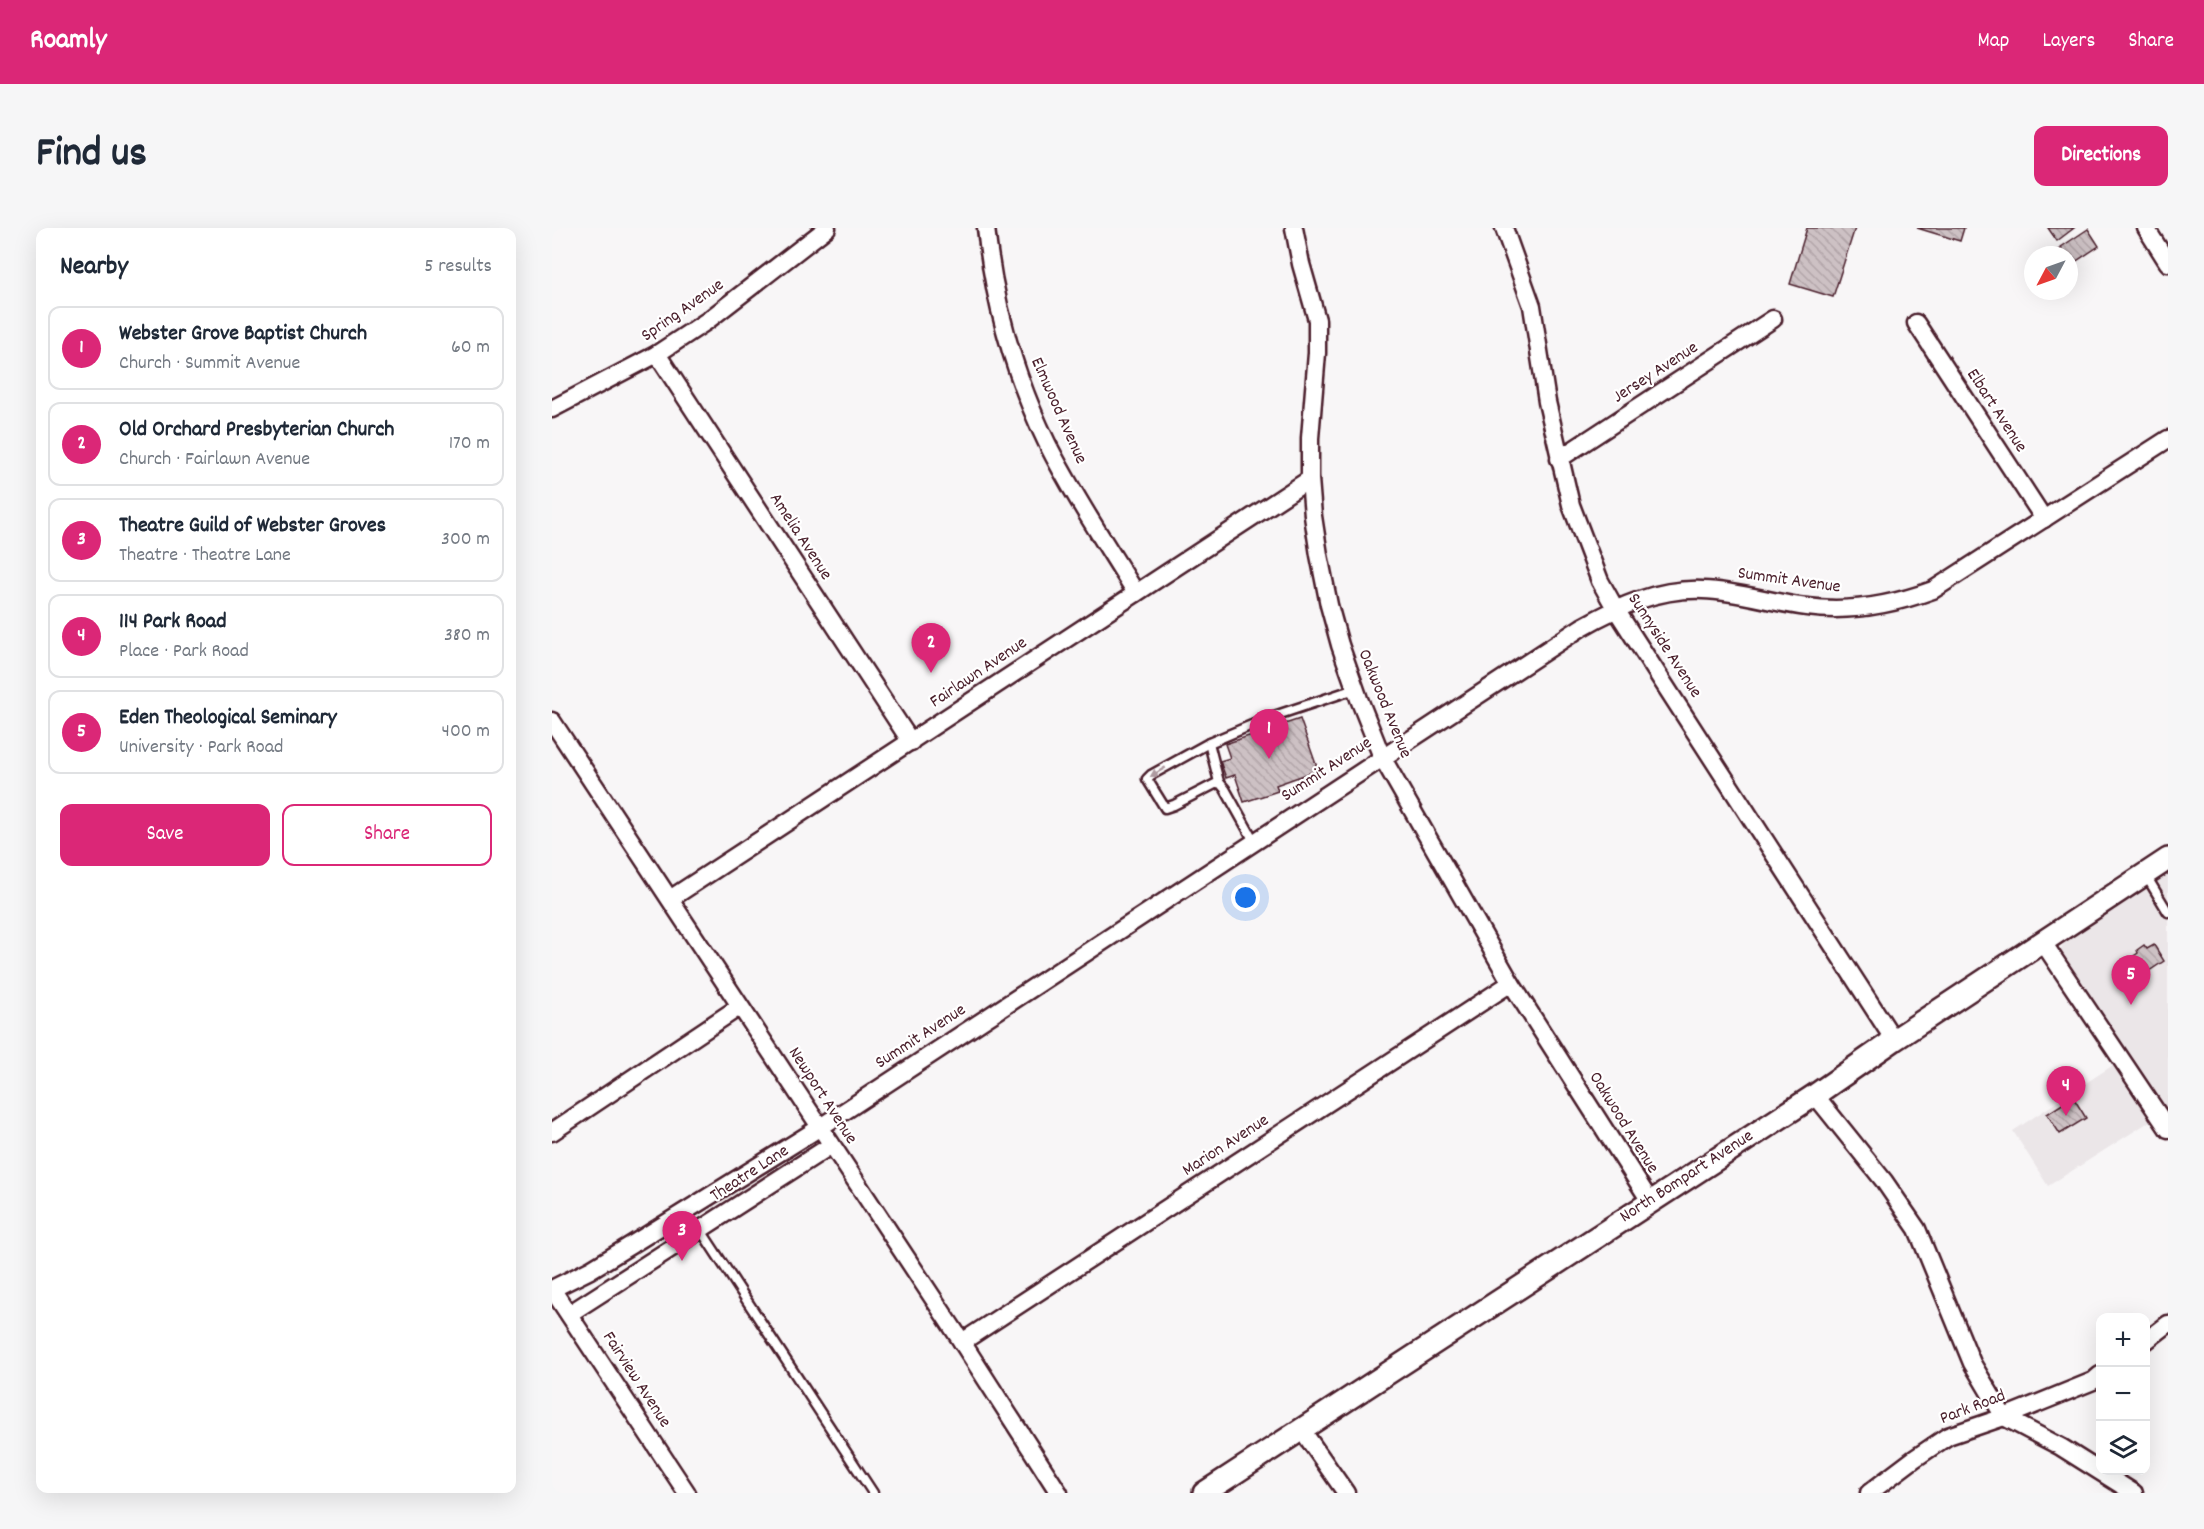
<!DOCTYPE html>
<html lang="en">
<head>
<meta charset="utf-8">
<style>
	:root { --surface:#fff; --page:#f6f6f7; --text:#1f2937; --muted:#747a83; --line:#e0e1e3; --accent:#db2777 }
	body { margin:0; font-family:Dekko,sans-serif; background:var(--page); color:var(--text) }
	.controls { position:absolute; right:18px; bottom:18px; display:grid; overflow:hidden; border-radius:12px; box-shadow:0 6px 24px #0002 }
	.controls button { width:54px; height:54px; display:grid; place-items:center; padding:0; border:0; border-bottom:2px solid var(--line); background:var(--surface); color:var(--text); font:30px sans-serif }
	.compass { position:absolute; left:1472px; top:18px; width:54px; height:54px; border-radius:50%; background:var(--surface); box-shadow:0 6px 24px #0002; rotate:229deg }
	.you { position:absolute; left:694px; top:670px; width:21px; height:21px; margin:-15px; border:4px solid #fff; border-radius:50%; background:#1a73e8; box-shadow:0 0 0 9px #1a73e833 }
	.badge { display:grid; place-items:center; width:39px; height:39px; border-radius:50%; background:var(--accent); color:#fff; font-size:20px; font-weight:700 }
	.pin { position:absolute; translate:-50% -50px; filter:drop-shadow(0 2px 3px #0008) }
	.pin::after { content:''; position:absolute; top:32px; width:21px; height:18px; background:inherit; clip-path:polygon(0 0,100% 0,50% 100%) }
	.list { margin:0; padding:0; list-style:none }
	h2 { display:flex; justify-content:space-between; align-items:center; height:78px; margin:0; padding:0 24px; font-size:26px }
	h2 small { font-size:20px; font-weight:400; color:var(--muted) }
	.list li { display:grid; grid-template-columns:39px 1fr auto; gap:18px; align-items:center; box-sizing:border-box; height:84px; margin:0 12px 12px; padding:0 12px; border:2px solid var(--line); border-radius:12px }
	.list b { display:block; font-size:22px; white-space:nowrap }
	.list p { margin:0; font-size:20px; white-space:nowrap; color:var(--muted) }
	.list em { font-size:20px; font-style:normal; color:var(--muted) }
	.actions { display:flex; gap:12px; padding:18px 24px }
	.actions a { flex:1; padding:14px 0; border:2px solid var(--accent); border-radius:12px; text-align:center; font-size:21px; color:var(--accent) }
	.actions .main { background:var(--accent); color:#fff }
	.icon { flex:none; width:33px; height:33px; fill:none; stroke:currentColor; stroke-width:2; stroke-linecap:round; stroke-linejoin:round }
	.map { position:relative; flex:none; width:1616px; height:1265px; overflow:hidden; border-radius:12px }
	header { display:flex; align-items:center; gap:36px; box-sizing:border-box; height:84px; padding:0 30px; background:var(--accent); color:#fff }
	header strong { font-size:28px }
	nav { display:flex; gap:33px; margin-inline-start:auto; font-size:21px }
	.intro { display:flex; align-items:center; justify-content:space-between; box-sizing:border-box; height:144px; padding:0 36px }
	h1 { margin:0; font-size:42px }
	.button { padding:15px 27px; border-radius:12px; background:var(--accent); color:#fff; font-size:21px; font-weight:700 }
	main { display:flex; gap:36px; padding:0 36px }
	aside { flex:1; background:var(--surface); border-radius:12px; box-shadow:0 6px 24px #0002 }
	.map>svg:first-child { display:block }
	.built { fill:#ebe6e8 }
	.building { fill:url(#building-back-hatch); stroke:#4a1f2b; stroke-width:1.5 }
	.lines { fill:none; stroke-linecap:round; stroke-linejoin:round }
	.service-casing { stroke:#4a1f2b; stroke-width:13 }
	.minor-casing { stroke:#4a1f2b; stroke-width:21 }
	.tertiary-casing { stroke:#4a1f2b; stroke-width:26 }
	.service { stroke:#fff; stroke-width:8 }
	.minor { stroke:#fff; stroke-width:16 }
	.tertiary { stroke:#fff; stroke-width:21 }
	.oneway { fill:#ae9aa0 }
	.labels { text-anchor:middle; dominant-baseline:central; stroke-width:4.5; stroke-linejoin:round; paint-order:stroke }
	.street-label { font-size:18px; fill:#4a1f2b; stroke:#fff }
</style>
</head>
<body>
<header>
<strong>Roamly</strong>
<nav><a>Map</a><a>Layers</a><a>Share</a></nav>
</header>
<div class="intro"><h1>Find us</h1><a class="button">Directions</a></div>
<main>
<aside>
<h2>Nearby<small>5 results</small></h2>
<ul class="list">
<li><span class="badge">1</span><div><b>Webster Grove Baptist Church</b><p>Church · Summit Avenue</p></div><em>60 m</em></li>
<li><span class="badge">2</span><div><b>Old Orchard Presbyterian Church</b><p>Church · Fairlawn Avenue</p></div><em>170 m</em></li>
<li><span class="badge">3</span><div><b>Theatre Guild of Webster Groves</b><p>Theatre · Theatre Lane</p></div><em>300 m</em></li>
<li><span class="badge">4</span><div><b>114 Park Road</b><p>Place · Park Road</p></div><em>380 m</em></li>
<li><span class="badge">5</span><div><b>Eden Theological Seminary</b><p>University · Park Road</p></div><em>400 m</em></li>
</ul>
<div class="actions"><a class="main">Save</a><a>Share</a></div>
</aside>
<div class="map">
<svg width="1616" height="1265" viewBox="0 0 1616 1265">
	<defs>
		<pattern id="building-back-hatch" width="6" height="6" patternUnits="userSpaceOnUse" patternTransform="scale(1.5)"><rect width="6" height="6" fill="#cdc1c4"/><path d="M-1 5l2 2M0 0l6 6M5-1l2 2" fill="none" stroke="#b2a5a9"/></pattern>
	</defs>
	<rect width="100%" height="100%" fill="#f8f6f7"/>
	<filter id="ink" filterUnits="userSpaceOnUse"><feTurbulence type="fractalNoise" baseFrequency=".0167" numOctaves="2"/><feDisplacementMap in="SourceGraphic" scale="12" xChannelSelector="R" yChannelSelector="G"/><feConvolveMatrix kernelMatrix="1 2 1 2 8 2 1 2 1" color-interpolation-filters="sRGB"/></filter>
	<g filter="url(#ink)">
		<path class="built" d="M 1616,646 L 1616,891 L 1611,885 L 1496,958 L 1461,903 L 1575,828 L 1508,726 L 1508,722 L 1514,712 Z"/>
		<g class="building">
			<path d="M 1255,0 L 1303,0 L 1281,69 L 1238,56 Z"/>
			<path d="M 1365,0 L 1412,0 L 1408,13 Z"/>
			<path d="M 1496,0 L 1522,0 L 1505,13 Z"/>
			<path d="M 1536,1 L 1547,18 L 1520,36 L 1517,27 L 1508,27 L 1506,23 L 1510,20 L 1509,19 Z"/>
			<path d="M 748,491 L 766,542 L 724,557 L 726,563 L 692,574 L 683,547 L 674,550 L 668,533 L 678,530 L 673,516 Z"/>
			<path d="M 1592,717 L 1595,721 L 1602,717 L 1612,733 L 1591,747 L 1579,730 L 1586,725 L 1585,722 Z"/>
			<path d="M 1521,869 L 1534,890 L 1508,906 L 1495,886 Z"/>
		</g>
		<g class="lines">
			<defs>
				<g id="service">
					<path d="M 657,515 L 667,554 L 673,561 L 702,613"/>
					<path d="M 667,554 L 622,577 L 613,580 L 595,551 L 599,547 L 657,515 L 719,489 L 803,461"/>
					<path d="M 1593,646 L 1616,684"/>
					<path d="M 148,1001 L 321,1265"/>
				</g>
				<g id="minor">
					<path d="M 434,0 C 442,74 463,149 495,215 C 521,267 554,316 584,365"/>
					<path d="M 742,0 L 749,36 L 765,92 L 765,125 L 758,210 L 758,251 L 761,288 L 767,327 L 777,377 L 788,417 L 807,471 L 830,529 L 959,755 L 1098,973"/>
					<path d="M 952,0 L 980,78 L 995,174 L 1019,277 L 1048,353 L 1063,380 L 1342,812"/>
					<path d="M 1594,0 L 1616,35"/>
					<path d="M 1364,95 L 1492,291"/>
					<path d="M 105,126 L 359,514"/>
					<path d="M 0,181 L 105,126 L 155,93 L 275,0"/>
					<path d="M 1007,231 L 1221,91"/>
					<path d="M 0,493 L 410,1114 L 507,1265"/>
					<path d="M 118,671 L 758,251"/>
					<path d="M 1490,713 L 1616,901"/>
					<path d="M 1263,867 L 1332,953 L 1365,1001 L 1420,1135 L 1452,1189 L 1509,1219 L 1582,1265"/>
					<path d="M 0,904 L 187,779"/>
					<path d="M 0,1061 L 38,1042 L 79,1017 L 267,900 L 1030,399 C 1067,378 1107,360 1151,362 C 1187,363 1220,375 1255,379 C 1299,385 1340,377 1381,362 L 1616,211"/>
					<path d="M 0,1061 L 135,1265"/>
					<path d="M 17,1086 L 278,918"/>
					<path d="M 1594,1113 L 1616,1096"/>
					<path d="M 410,1114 L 959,755"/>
					<path d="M 750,1202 L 794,1265"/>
					<path d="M 1317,1265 L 1362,1231 L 1396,1208 L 1452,1189 L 1541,1153 L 1548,1147"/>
				</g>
				<path id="tertiary" d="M 652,1265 L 1263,867 L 1342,812 L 1616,631"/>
			</defs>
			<use href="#service" class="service-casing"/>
			<use href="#minor" class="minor-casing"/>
			<use href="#tertiary" class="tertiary-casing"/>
			<use href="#service" class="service"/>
			<use href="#minor" class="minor"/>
			<use href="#tertiary" class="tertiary"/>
		</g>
		<defs><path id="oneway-solid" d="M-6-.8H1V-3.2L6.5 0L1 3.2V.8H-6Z" transform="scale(1.5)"/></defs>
		<use class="oneway" href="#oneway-solid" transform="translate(606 544) rotate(149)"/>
	</g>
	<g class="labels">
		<g class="street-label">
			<text transform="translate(131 83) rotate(-35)">Spring Avenue</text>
			<text transform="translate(1104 145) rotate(-33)">Jersey Avenue</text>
			<text transform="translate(506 183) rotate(66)">Elmwood Avenue</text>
			<text transform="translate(1444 183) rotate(57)">Elbart Avenue</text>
			<text transform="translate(248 309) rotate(57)">Amelia Avenue</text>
			<text transform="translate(1237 353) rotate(8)">Summit Avenue</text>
			<text transform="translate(1112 418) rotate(57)">Sunnyside Avenue</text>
			<text transform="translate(427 445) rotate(-34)">Fairlawn Avenue</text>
			<text transform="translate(832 476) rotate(68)">Oakwood Avenue</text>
			<text transform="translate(775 542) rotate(-33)">Summit Avenue</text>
			<text transform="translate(369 809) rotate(-33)">Summit Avenue</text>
			<text transform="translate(270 868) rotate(57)">Newport Avenue</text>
			<text transform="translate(1071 895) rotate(58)">Oakwood Avenue</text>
			<text transform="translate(674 918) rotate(-33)">Marion Avenue</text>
			<text transform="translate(198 946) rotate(-33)">Theatre Lane</text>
			<text transform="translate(1135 949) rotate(-33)">North Bompart Avenue</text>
			<text transform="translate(84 1152) rotate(57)">Fairview Avenue</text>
			<text transform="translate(1421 1180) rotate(-21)">Park Road</text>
		</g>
	</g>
</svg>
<div class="controls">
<button>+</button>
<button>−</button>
<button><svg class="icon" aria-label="layers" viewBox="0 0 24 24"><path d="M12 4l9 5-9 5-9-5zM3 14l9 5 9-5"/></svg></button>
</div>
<svg class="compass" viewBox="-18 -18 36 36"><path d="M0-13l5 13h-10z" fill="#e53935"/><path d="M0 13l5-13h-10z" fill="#747a83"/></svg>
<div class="you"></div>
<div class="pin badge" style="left:717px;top:531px">1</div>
<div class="pin badge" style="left:379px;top:445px">2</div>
<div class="pin badge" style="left:130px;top:1033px">3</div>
<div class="pin badge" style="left:1514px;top:888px">4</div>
<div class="pin badge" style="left:1579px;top:777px">5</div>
</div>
</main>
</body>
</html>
